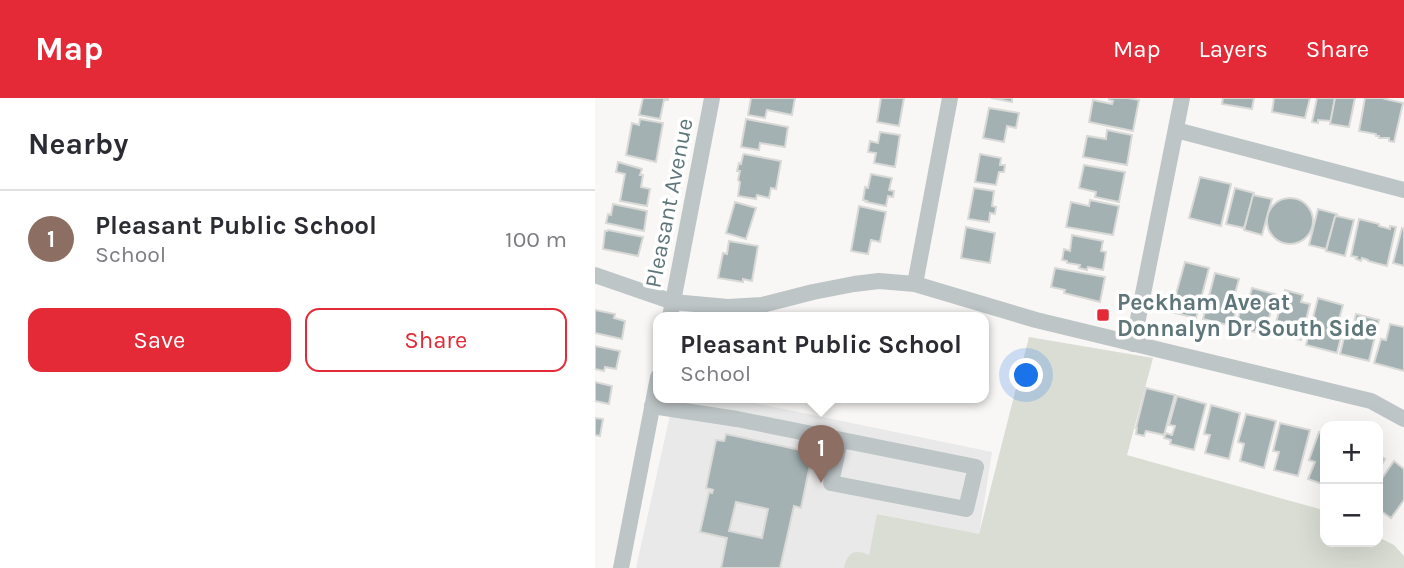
<!DOCTYPE html>
<html lang="en">
<head>
<meta charset="utf-8">
<style>
	:root { --surface:#fff; --page:#f2f2f3; --text:#2b2b33; --muted:#7c7c81; --line:#e1e1e2; --accent:#e32a36 }
	body { margin:0; font-family:Karla,sans-serif; background:var(--page); color:var(--text) }
	.controls { position:absolute; right:21px; bottom:21px; display:grid; overflow:hidden; border-radius:14px; box-shadow:0 7px 28px #0002 }
	.controls button { width:63px; height:63px; display:grid; place-items:center; padding:0; border:0; border-bottom:2px solid var(--line); background:var(--surface); color:var(--text); font:35px sans-serif }
	.you { position:absolute; left:432px; top:278px; width:24px; height:24px; margin:-18px; border:5px solid #fff; border-radius:50%; background:#1a73e8; box-shadow:0 0 0 10px #1a73e833 }
	.badge { display:grid; place-items:center; width:46px; height:46px; border-radius:50%; background:var(--accent); color:#fff; font-size:23px; font-weight:700 }
	.pin { position:absolute; translate:-50% -58px; filter:drop-shadow(0 2px 4px #0008) }
	.pin::after { content:''; position:absolute; top:37px; width:24px; height:21px; background:inherit; clip-path:polygon(0 0,100% 0,50% 100%) }
	.popup { position:absolute; left:58px; top:214px; width:336px; height:91px; box-sizing:border-box; display:grid; place-content:center; border-radius:14px; background:var(--surface); filter:drop-shadow(0 2px 5px #0005); font-size:23px; white-space:nowrap; color:var(--muted) }
	.popup b { font-size:26px; color:var(--text) }
	.popup::after { content:''; position:absolute; left:50%; top:100%; margin-left:-14px; border:14px solid transparent; border-top-color:var(--surface) }
	.list { margin:0; padding:0; list-style:none }
	h2 { display:flex; justify-content:space-between; align-items:center; height:91px; margin:0; padding:0 28px; font-size:30px }
	h2 small { font-size:23px; font-weight:400; color:var(--muted) }
	.list li { display:grid; grid-template-columns:46px 1fr auto; gap:21px; align-items:center; box-sizing:border-box; height:98px; padding:0 28px; border-top:2px solid var(--line) }
	.list b { display:block; font-size:26px; white-space:nowrap }
	.list p { margin:0; font-size:23px; white-space:nowrap; color:var(--muted) }
	.list em { font-size:23px; font-style:normal; color:var(--muted) }
	.actions { display:flex; gap:14px; padding:21px 28px }
	.actions a { flex:1; padding:16px 0; border:2px solid var(--accent); border-radius:14px; text-align:center; font-size:24px; color:var(--accent) }
	.actions .main { background:var(--accent); color:#fff }
	.map { position:relative; flex:none; width:809px; height:470px; overflow:hidden }
	header { display:flex; align-items:center; gap:42px; box-sizing:border-box; height:98px; padding:0 35px; background:var(--accent); color:#fff }
	header strong { font-size:33px }
	nav { display:flex; gap:38px; margin-inline-start:auto; font-size:24px }
	main { display:flex }
	aside { flex:1; background:var(--surface) }
	.map>svg:first-child { display:block }
	.built { fill:#e8e9e8 }
	.green { fill:#d9ddd4 }
	.building { fill:#a3b1b3; stroke:#d9d9d7; stroke-width:2; fill-rule:evenodd }
	.lines { fill:none; stroke-linecap:round; stroke-linejoin:round }
	.minor { stroke:#bec5c7; stroke-width:16 }
	.poi-dot { fill:#e32a36; stroke:#fff; stroke-width:2.5 }
	.labels { text-anchor:middle; dominant-baseline:central; stroke-width:7; stroke-linejoin:round; paint-order:stroke }
	.street-label { font-size:23px; fill:#5e767a; stroke:#fff }
	.poi-label { font-size:23px; font-weight:bold; fill:#5e767a; stroke:#fff; text-anchor:start }
</style>
</head>
<body>
<header>
<strong>Map</strong>
<nav><a>Map</a><a>Layers</a><a>Share</a></nav>
</header>
<main>
<aside>
<h2>Nearby<small></small></h2>
<ul class="list">
<li><span class="badge" style="background:#8d6e63">1</span><div><b>Pleasant Public School</b><p>School</p></div><em>100 m</em></li>
</ul>
<div class="actions"><a class="main">Save</a><a>Share</a></div>
</aside>
<div class="map">
<svg width="809" height="470" viewBox="0 0 809 470">
	<rect width="100%" height="100%" fill="#f8f7f5"/>
	<path class="built" d="M 79,299 L 130,299 L 397,354 L 384,437 L 283,416 L 271,470 L 41,470 Z"/>
	<path class="green" d="M 434,239 L 558,260 L 532,357 L 728,412 L 730,413 L 730,444 L 783,444 L 783,439 L 799,447 L 809,458 L 809,470 L 249,470 C 252,455 259,450 274,457 L 282,416 L 384,436 Z"/>
	<g class="building">
		<path d="M 48,0 L 73,0 L 73,2 L 69,2 L 65,21 L 44,17 Z"/>
		<path d="M 156,0 L 200,0 L 197,17 L 172,12 L 170,20 L 153,17 Z"/>
		<path d="M 286,0 L 309,0 L 304,28 L 282,24 Z"/>
		<path d="M 396,0 L 417,0 L 417,4 Z"/>
		<path d="M 514,0 L 533,0 L 544,2 L 538,33 L 494,24 L 498,2 L 517,6 L 518,3 L 514,2 Z"/>
		<path d="M 628,0 L 659,0 L 657,11 L 627,6 Z"/>
		<path d="M 679,0 L 715,0 L 710,20 L 677,14 Z"/>
		<path d="M 722,0 L 740,0 L 736,23 L 723,22 L 723,25 L 717,24 Z"/>
		<path d="M 740,0 L 760,0 L 754,29 L 735,26 Z"/>
		<path d="M 770,0 L 791,0 L 790,1 L 808,5 L 799,44 L 794,43 L 794,40 L 784,40 L 784,38 L 781,38 L 781,36 L 764,33 Z"/>
		<path d="M 394,10 L 424,15 L 421,30 L 412,28 L 409,44 L 388,40 Z"/>
		<path d="M 45,21 L 68,25 L 61,64 L 31,57 L 37,25 L 44,27 Z"/>
		<path d="M 151,21 L 193,29 L 190,49 L 165,45 L 164,52 L 146,49 Z"/>
		<path d="M 512,32 L 537,37 L 532,67 L 488,59 L 492,38 L 511,41 Z"/>
		<path d="M 285,34 L 305,37 L 300,69 L 279,65 L 281,55 L 273,54 L 275,43 L 283,45 Z"/>
		<path d="M 149,56 L 186,63 L 181,91 L 176,90 L 174,100 L 162,97 L 161,101 L 143,98 L 145,84 L 143,82 L 145,73 L 142,73 L 144,65 L 146,66 L 148,57 Z"/>
		<path d="M 385,56 L 406,60 L 405,67 L 410,67 L 409,74 L 404,74 L 401,87 L 380,84 Z"/>
		<path d="M 23,64 L 47,71 L 45,77 L 48,77 L 46,89 L 55,91 L 52,108 L 25,103 L 30,76 L 21,74 Z"/>
		<path d="M 489,67 L 530,74 L 524,104 L 500,99 L 501,94 L 484,90 Z"/>
		<path d="M 276,76 L 297,80 L 294,92 L 299,93 L 298,99 L 293,98 L 291,108 L 271,104 L 272,103 L 268,102 L 270,89 L 273,90 Z"/>
		<path d="M 605,79 L 636,86 L 626,128 L 594,120 Z"/>
		<path d="M 379,90 L 399,93 L 397,108 L 401,109 L 400,116 L 395,115 L 394,124 L 373,121 Z"/>
		<path d="M 640,90 L 659,95 L 649,130 L 631,126 Z"/>
		<path d="M 658,97 L 677,101 L 667,137 L 649,132 Z"/>
		<circle cx="695" cy="123" r="23"/>
		<path d="M 495,102 L 524,108 L 518,137 L 471,129 L 476,104 L 494,108 Z"/>
		<path d="M 140,104 L 161,110 L 151,141 L 131,135 Z"/>
		<path d="M 18,106 L 52,113 L 49,133 L 11,125 L 13,116 L 16,117 Z"/>
		<path d="M 264,108 L 291,114 L 285,144 L 276,142 L 273,156 L 256,153 Z"/>
		<path d="M 723,111 L 742,116 L 740,119 L 731,151 L 714,147 Z"/>
		<path d="M 742,118 L 759,122 L 750,158 L 731,153 L 740,119 Z"/>
		<path d="M 764,121 L 784,126 L 784,128 L 795,131 L 795,128 L 801,129 L 792,168 L 773,163 L 773,162 L 767,160 L 766,163 L 761,161 L 762,159 L 756,158 Z"/>
		<path d="M 371,129 L 400,135 L 395,165 L 366,160 Z"/>
		<path d="M 807,130 L 809,131 L 809,168 L 798,165 Z"/>
		<path d="M 13,132 L 48,139 L 43,158 L 8,151 L 10,133 L 12,133 Z"/>
		<path d="M 477,137 L 508,143 L 506,153 L 511,154 L 508,172 L 493,169 L 492,172 L 484,170 L 485,167 L 472,165 L 472,163 L 467,162 L 469,151 L 475,153 Z"/>
		<path d="M 134,143 L 163,148 L 157,183 L 148,181 L 148,184 L 123,180 L 128,155 L 132,156 Z"/>
		<path d="M 590,164 L 614,170 L 601,220 L 576,214 Z"/>
		<path d="M 460,170 L 510,179 L 505,204 L 469,195 L 470,192 L 456,189 Z"/>
		<path d="M 620,175 L 644,181 L 639,199 L 644,200 L 637,228 L 608,221 Z"/>
		<path d="M 657,190 L 680,196 L 670,237 L 641,229 L 647,205 L 648,204 L 653,205 Z"/>
		<path d="M 690,192 L 708,197 L 706,204 L 715,206 L 706,242 L 678,235 Z"/>
		<path d="M 723,200 L 748,207 L 743,225 L 749,227 L 742,255 L 711,247 Z"/>
		<path d="M 0,212 L 20,216 L 19,220 L 30,223 L 27,241 L 0,235 Z"/>
		<path d="M 761,216 L 784,222 L 774,263 L 745,256 L 751,231 L 757,233 Z"/>
		<path d="M 795,226 L 809,229 L 809,273 L 779,265 L 786,241 L 791,242 Z"/>
		<path d="M 0,248 L 25,253 L 21,271 L 10,269 L 9,273 L 0,271 Z"/>
		<path d="M 0,284 L 17,288 L 14,306 L 0,303 Z"/>
		<path d="M 551,290 L 580,297 L 569,337 L 551,333 L 549,338 L 541,336 L 542,330 L 541,330 Z"/>
		<path d="M 582,298 L 611,306 L 599,352 L 575,346 L 576,342 L 569,340 L 571,335 L 577,337 L 580,328 L 574,327 Z"/>
		<path d="M 616,307 L 645,315 L 634,361 L 610,355 L 615,337 L 609,336 Z"/>
		<path d="M 651,316 L 681,323 L 669,370 L 645,363 L 649,346 L 643,344 Z"/>
		<path d="M 0,320 L 8,321 L 5,338 L 0,337 Z"/>
		<path d="M 685,325 L 715,332 L 703,378 L 679,372 L 684,354 L 678,353 Z"/>
		<path d="M 724,334 L 730,337 L 730,387 L 713,381 L 720,364 L 714,362 Z"/>
		<path d="M 131,336 L 210,353 L 208,360 L 216,362 L 206,410 L 199,408 L 185,470 L 126,470 L 132,440 L 105,434 L 114,394 L 117,395 L 118,392 L 111,390 L 121,342 L 129,343 ZM 141,404 L 173,411 L 167,440 L 134,433 Z"/>
		<path d="M 783,357 L 790,361 L 783,374 Z"/>
		<path d="M 799,363 L 809,371 L 809,402 L 796,420 L 783,411 L 783,396 L 786,390 L 783,388 L 783,386 Z"/>
	</g>
	<g class="lines">
		<g class="minor">
			<path d="M 581,32 L 809,92"/>
			<path d="M 0,177 L 78,204 L 133,209 L 167,207 L 218,194 L 259,186 L 284,183 L 320,186 L 441,222 L 776,303 L 809,321"/>
			<path d="M 320,186 L 355,0"/>
			<path d="M 75,219 L 117,0"/>
			<path d="M 538,246 L 587,0"/>
			<path d="M 57,308 L 142,321 L 381,369 L 371,411 L 236,385 L 245,342"/>
			<path d="M 26,470 L 63,279"/>
		</g>
	</g>
	<rect class="poi-dot" x="501" y="210" width="14" height="14" rx="3.5"/>
	<g class="labels">
		<g class="street-label">
			<text transform="translate(74 105) rotate(-79)">Pleasant Avenue</text>
		</g>
		<g class="poi-label">
			<text x="522" y="204">Peckham Ave at<tspan x="522" dy="26">Donnalyn Dr South Side</tspan></text>
		</g>
	</g>
</svg>
<div class="controls">
<button>+</button>
<button>−</button>
</div>
<div class="you"></div>
<div class="pin badge" style="left:226px;top:385px;background:#8d6e63">1</div>
<div class="popup"><b>Pleasant Public School</b>School</div>
</div>
</main>
</body>
</html>
